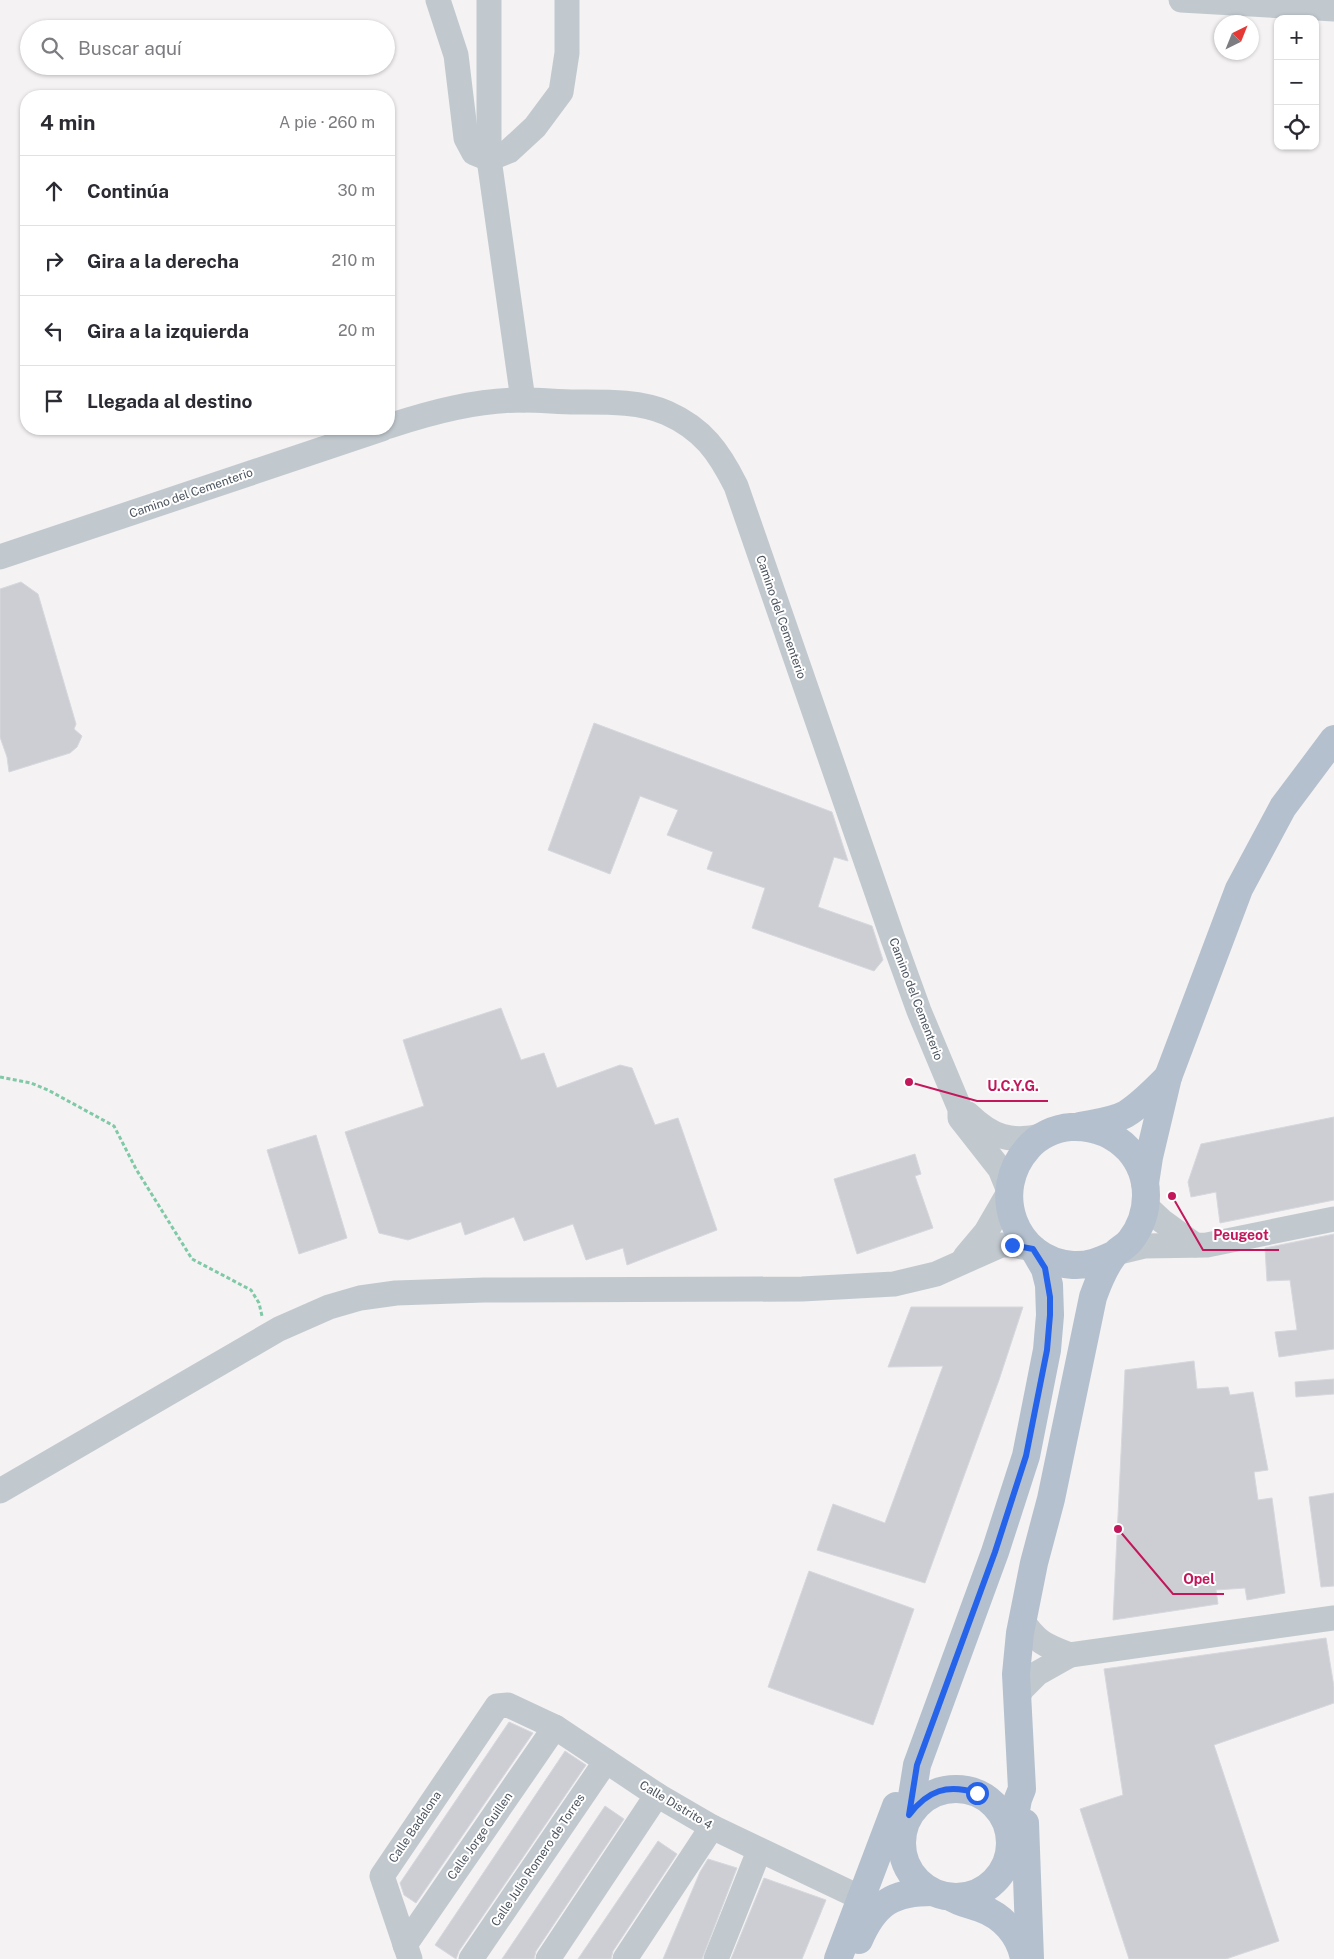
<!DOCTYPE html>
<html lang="es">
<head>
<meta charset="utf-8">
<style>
	:root { --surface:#fff; --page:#f2f2f3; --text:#2b2b33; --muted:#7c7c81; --line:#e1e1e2 }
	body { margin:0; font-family:"Public Sans",sans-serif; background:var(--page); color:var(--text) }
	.controls { position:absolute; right:15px; top:15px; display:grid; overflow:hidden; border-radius:10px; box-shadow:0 1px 4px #0004 }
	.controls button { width:45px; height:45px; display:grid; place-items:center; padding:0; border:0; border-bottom:1px solid var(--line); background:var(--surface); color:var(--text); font:25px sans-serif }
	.compass { position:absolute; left:1214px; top:15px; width:45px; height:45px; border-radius:50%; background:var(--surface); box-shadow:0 1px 4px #0004; rotate:43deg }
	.stop { position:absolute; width:15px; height:15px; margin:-11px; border:4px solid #2563eb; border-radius:50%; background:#fff }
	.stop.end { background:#2563eb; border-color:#fff; box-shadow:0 1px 5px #0008 }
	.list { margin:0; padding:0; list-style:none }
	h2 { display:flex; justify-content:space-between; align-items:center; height:65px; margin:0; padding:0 20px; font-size:21px }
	h2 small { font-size:16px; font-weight:400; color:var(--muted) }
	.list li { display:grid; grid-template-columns:32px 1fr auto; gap:15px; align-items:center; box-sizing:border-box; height:70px; padding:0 20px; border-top:1px solid var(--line) }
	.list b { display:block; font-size:19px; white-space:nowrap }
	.list em { font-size:16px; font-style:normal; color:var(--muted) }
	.icon { flex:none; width:28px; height:28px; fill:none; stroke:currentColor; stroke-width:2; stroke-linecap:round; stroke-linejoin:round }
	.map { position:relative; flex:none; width:1334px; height:1959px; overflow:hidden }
	.search { position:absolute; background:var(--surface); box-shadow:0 1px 4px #0004; left:20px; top:20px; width:375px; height:55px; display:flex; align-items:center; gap:12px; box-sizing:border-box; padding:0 18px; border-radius:28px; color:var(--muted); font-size:19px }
	.panel { position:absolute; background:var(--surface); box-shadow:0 1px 4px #0004; left:20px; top:90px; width:375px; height:345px; border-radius:20px }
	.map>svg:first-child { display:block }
	.building { fill:#ccced4; stroke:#d6d8dd }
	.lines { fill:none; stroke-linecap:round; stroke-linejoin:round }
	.path { stroke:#7fc9a7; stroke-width:3; stroke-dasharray:4 2.5; stroke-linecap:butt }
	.minor { stroke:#c1c9cf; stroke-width:25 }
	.major { stroke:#b4c0ce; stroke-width:28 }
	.route { stroke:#2563eb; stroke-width:6 }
	.labels { text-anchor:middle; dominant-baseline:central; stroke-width:4; stroke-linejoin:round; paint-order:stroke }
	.street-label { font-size:12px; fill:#4b545e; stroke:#fff }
	.leader { fill:none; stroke:#c2185b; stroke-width:2 }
	.callout-dot { fill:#c2185b; stroke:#fff; stroke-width:2 }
	.callout-label { font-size:14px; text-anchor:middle; font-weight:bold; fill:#c2185b; stroke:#fff; stroke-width:4; stroke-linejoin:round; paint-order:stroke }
</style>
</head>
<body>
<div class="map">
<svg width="1334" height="1959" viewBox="0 0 1334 1959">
	<rect width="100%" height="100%" fill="#f4f2f2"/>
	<g class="building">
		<path d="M 21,582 L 38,594 L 76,724 L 74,729 L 82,736 L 77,747 L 70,753 L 9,772 L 7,757 L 0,737 L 0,589 Z"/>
		<path d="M 594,723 L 832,812 L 848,861 L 834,857 L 818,907 L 872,926 L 883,960 L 874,971 L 752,928 L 765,888 L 707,869 L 713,852 L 667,835 L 678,810 L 640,796 L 610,874 L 548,850 Z"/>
		<path d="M 501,1008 L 521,1060 L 544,1053 L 557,1088 L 620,1065 L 632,1068 L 655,1125 L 678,1118 L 717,1230 L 627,1265 L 623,1248 L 586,1260 L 573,1224 L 524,1241 L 514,1217 L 465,1235 L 461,1222 L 408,1240 L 379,1233 L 345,1132 L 424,1106 L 403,1040 Z"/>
		<path d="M 1334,1117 L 1334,1200 L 1220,1223 L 1216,1192 L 1191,1197 L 1188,1182 L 1201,1144 Z"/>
		<path d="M 316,1135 L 347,1238 L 299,1254 L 267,1150 Z"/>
		<path d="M 915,1154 L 921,1174 L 915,1176 L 933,1228 L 857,1254 L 834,1179 Z"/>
		<path d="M 1334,1234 L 1334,1349 L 1279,1357 L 1275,1332 L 1297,1330 L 1290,1280 L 1267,1281 L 1265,1248 Z"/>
		<path d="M 911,1307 L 1023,1307 L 999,1380 L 925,1583 L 817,1550 L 833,1504 L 885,1523 L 943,1366 L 888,1367 Z"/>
		<path d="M 1194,1361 L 1197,1389 L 1228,1387 L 1230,1395 L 1253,1392 L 1268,1470 L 1254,1472 L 1258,1500 L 1272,1498 L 1285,1593 L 1247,1600 L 1245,1588 L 1216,1590 L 1218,1604 L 1113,1620 L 1125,1370 Z"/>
		<path d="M 1334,1379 L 1334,1394 L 1296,1397 L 1295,1382 Z"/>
		<path d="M 1334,1493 L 1334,1586 L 1321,1587 L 1309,1497 Z"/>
		<path d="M 809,1571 L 914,1609 L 873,1725 L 768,1687 Z"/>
		<path d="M 1326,1638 L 1334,1687 L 1334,1703 L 1214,1745 L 1279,1941 L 1226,1959 L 1129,1959 L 1080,1809 L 1123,1795 L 1104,1669 Z"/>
		<path d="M 509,1722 L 533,1733 L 416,1903 L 404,1895 L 400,1883 Z"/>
		<path d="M 565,1751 L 586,1765 L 459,1951 L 456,1959 L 435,1945 Z"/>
		<path d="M 605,1806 L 624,1819 L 536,1951 L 534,1959 L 502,1959 Z"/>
		<path d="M 658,1841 L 677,1854 L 613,1951 L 611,1959 L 578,1959 Z"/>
		<path d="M 708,1859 L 737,1868 L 702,1959 L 663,1959 L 700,1872 Z"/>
		<path d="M 764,1878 L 826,1900 L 802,1959 L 731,1959 Z"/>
	</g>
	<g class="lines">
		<path class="path" d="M 0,1077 L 31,1083 L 48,1090 L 114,1126 L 136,1169 L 192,1259 L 251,1290 L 259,1303 L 262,1316"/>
		<g class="minor">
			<path d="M 438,0 L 456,55 L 466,138 L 474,153 L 489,159 L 509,151 L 535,127 L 561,92 L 567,53 L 567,0"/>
			<path d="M 489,0 L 489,159 L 523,400"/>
			<path d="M 1181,0 L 1334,9"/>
			<path d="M 389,426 C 432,412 477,400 523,400 C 541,400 559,402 576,402 C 605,402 640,401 667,413 C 703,429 719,452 736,486 L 893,939 L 919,1011 L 960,1109 L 960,1118 L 1000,1169 L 1009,1191"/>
			<path d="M 0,557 L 382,429"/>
			<path d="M 968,1114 C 992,1137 1010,1143 1042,1136"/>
			<path d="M 1146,1206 L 1162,1221 L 1195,1245"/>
			<path d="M 1115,1253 L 1144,1246 L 1207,1245 L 1334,1219"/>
			<path d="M 965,1257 L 986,1232 L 1008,1194"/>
			<path d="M 0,1491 L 279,1329 L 329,1307 L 360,1298 L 396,1293 L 484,1290 L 802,1289 L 894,1284 L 936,1274 L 1001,1245 L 1012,1245 L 1033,1249"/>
			<path d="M 1022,1620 C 1036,1642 1046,1646 1070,1655 L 1334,1618"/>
			<path d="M 1017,1698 L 1022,1689 L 1038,1673 L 1070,1655"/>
			<path d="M 405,1945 L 555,1727"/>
			<path d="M 410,1959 L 382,1876 L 497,1706 L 508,1705 L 555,1727 L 657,1795 L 712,1827 L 861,1898"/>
			<path d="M 471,1959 L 606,1761"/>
			<path d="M 548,1959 L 657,1795"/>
			<path d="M 625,1959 L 712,1827"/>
			<path d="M 716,1959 L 759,1851"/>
		</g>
		<g class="major">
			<path d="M 1080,1126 C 1095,1123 1113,1121 1126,1114 C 1142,1104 1155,1090 1168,1077"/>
			<path d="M 1145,1183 L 1149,1157 L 1168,1077 L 1239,889 L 1283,807 L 1334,739"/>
			<circle cx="956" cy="1843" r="54"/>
			<path d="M 909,1815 L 917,1765 L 995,1552 L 1026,1456 L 1047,1350 L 1050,1315 L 1049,1285 L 1045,1269 L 1034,1250"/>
			<path d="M 1025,1823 L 1030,1959"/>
			<path d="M 1010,1843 L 1018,1799 L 1022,1789 L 1016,1674 L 1020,1633 L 1034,1563 L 1051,1499 L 1093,1297 C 1098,1283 1104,1268 1113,1256 C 1117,1250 1125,1247 1130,1241 C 1151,1214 1152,1176 1129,1150 C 1114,1134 1093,1126 1071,1127 C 1055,1128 1038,1136 1028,1148 C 989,1191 1014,1261 1073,1265 C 1088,1266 1100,1261 1113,1255"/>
			<path d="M 951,1897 C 960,1903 969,1904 980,1908 C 1003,1916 1020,1935 1024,1959"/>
			<path d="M 859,1940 C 875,1903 893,1892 932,1892"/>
			<path d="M 838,1959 L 896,1806"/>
		</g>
	</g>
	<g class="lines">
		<path class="route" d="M 977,1793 C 947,1784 928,1790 909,1815 L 917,1765 L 995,1552 L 1026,1456 L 1047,1350 L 1050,1315 L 1050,1297 L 1045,1268 L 1033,1249 L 1012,1245"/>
	</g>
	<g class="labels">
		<g class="street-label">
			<text transform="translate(191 493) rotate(-19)">Camino del Cementerio</text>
			<text transform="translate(781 617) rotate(71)">Camino del Cementerio</text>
			<text transform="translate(916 999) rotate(69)">Camino del Cementerio</text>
			<text transform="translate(676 1805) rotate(31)">Calle Distrito 4</text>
			<text transform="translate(415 1827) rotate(-56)">Calle Badalona</text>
			<text transform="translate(480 1836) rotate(-55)">Calle Jorge Guillen</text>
			<text transform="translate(538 1860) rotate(-56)">Calle Julio Romero de Torres</text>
		</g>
	</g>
	<path class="leader" d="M909 1082L977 1101H1048M1172 1196L1203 1250H1279M1118 1529L1173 1594H1224"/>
	<g class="callout-dot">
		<circle cx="909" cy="1082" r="5"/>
		<circle cx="1172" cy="1196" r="5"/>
		<circle cx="1118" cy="1529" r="5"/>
	</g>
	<g class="callout-label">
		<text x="1013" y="1091">U.C.Y.G.</text>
		<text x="1241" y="1240">Peugeot</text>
		<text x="1199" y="1584">Opel</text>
	</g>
</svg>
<div class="controls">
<button>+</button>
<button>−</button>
<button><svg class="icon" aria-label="locate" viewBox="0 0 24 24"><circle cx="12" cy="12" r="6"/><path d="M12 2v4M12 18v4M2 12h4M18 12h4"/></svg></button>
</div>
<svg class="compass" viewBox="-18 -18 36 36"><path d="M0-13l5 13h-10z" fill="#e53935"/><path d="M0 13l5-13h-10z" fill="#7c7c81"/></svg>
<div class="stop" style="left:977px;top:1793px"></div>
<div class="stop end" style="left:1012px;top:1245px"></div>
<div class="search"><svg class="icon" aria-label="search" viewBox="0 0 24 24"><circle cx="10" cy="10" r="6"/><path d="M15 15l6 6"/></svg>Buscar aquí</div>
<section class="panel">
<h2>4 min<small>A pie · 260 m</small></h2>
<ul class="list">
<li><svg class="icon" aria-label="ahead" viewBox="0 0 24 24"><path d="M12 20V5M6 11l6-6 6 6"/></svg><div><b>Continúa</b></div><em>30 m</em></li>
<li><svg class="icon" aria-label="right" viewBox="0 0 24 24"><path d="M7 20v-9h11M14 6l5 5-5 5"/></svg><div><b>Gira a la derecha</b></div><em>210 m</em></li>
<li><svg class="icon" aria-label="left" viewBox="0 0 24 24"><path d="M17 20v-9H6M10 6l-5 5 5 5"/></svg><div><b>Gira a la izquierda</b></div><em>20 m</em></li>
<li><svg class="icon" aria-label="arrive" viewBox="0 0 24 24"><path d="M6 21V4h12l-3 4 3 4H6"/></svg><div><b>Llegada al destino</b></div></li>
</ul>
</section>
</div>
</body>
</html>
